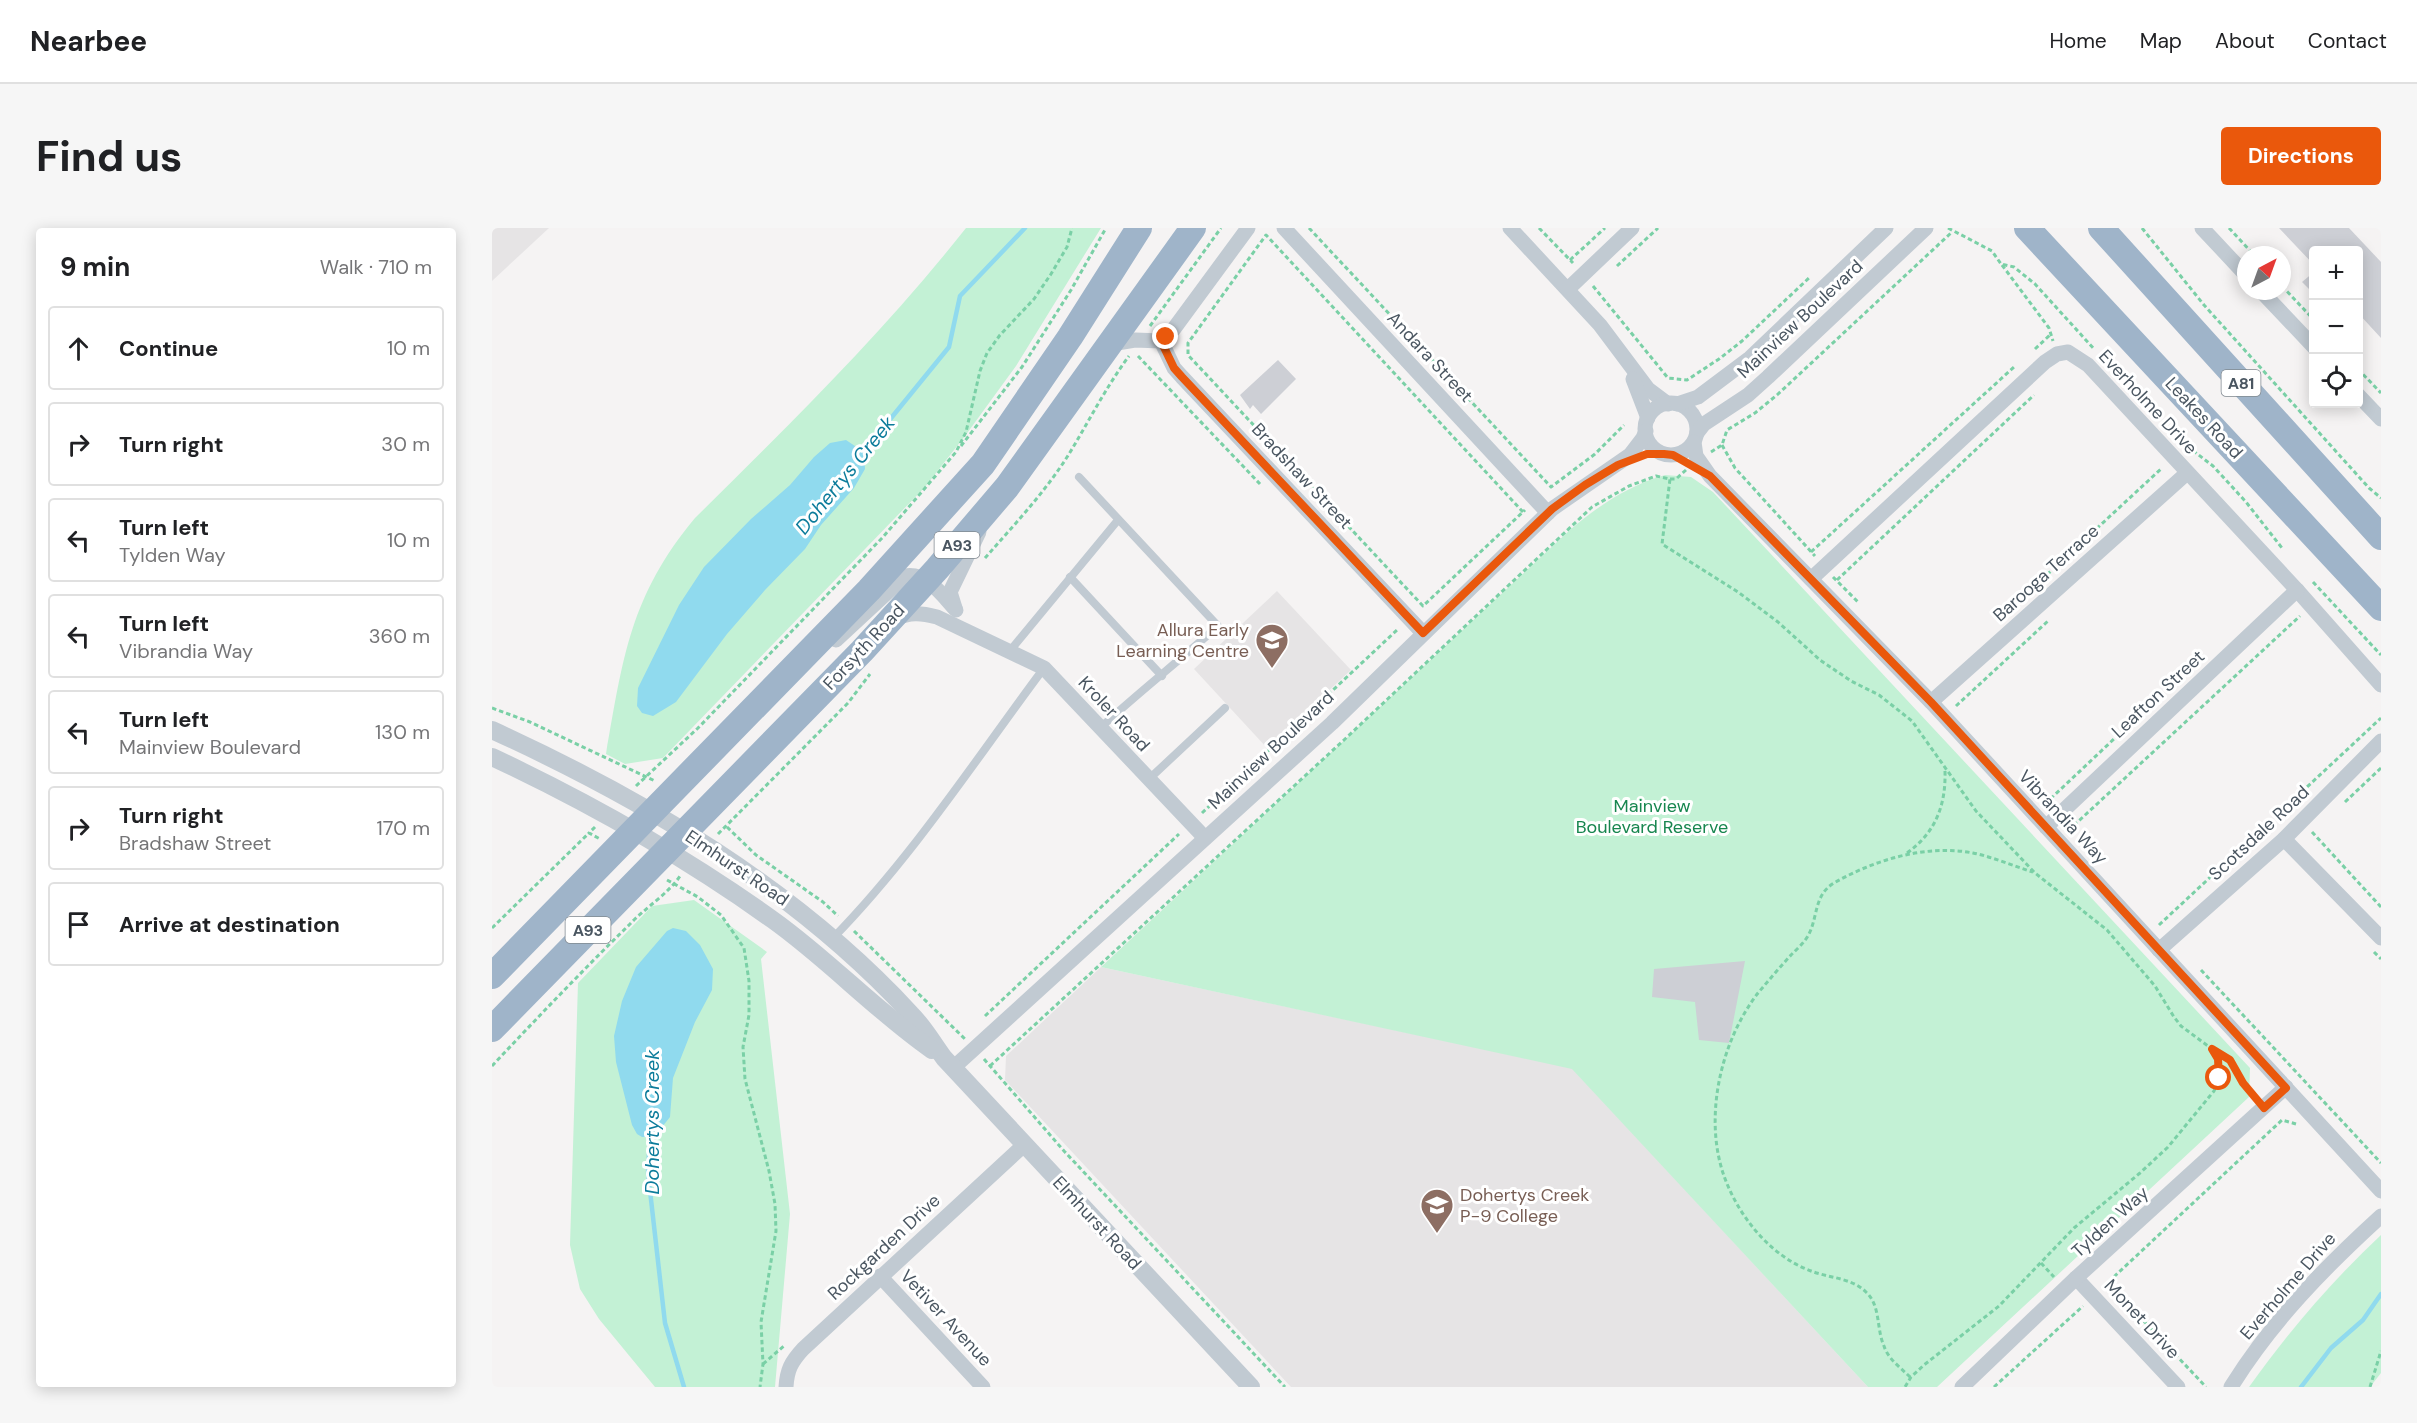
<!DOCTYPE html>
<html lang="en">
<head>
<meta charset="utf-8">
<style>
	:root { --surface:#fff; --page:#f6f6f6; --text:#202124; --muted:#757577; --line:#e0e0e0; --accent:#ea580c }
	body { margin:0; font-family:"DM Sans",sans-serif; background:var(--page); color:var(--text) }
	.controls { position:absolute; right:18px; top:18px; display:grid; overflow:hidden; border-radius:6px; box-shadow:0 3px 15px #0003 }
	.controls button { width:54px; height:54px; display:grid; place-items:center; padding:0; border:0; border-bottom:2px solid var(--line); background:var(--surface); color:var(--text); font:30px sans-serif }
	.compass { position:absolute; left:1745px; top:18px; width:54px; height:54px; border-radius:50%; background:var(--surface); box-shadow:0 3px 15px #0003; rotate:41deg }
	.stop { position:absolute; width:18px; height:18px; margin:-14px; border:4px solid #ea580c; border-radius:50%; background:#fff }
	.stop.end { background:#ea580c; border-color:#fff; box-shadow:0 2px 6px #0008 }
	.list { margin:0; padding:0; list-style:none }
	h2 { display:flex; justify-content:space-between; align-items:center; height:78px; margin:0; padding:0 24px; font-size:26px }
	h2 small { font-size:20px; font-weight:400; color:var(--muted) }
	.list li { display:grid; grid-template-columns:39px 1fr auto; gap:18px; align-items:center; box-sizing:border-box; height:84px; margin:0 12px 12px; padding:0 12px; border:2px solid var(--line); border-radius:6px }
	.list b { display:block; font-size:22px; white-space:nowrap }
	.list p { margin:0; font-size:20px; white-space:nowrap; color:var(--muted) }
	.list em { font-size:20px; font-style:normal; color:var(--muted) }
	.icon { flex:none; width:33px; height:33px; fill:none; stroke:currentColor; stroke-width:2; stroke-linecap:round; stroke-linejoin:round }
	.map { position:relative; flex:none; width:1889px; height:1159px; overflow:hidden; border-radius:6px }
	header { display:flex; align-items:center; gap:36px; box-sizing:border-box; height:84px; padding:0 30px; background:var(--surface); border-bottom:2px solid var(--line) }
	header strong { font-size:28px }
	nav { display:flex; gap:33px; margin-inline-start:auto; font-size:21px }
	.intro { display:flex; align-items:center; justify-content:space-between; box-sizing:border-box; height:144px; padding:0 36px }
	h1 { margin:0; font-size:42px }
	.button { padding:15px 27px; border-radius:6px; background:var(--accent); color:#fff; font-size:21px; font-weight:700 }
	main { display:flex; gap:36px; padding:0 36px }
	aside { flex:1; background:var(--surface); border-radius:6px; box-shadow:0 3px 15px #0003 }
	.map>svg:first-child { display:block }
	.education { fill:#e6e4e5 }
	.green { fill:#c3f1d5 }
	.water { fill:#90daee }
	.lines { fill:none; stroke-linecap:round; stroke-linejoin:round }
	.stream { stroke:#90daee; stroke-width:4.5 }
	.building { fill:#cdcfd5 }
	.path { stroke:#7ad0a6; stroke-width:3; stroke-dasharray:4.5 3; stroke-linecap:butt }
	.service { stroke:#c1cad2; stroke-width:8 }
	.minor { stroke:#c1cad2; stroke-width:15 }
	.tertiary { stroke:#c1cad2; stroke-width:18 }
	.trunk { stroke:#9fb4c9; stroke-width:26 }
	.route { stroke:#ea580c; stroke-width:8 }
	.labels { text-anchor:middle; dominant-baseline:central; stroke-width:6; stroke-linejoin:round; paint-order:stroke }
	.shield { fill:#fff; stroke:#808990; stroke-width:1.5 }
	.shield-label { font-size:16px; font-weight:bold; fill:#4a5661 }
	.street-label { font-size:18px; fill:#4a5661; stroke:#fff }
	.education-label { font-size:18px; fill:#785e54; stroke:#fff; text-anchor:end }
	.park-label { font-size:18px; fill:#17864f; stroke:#fff }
	.water-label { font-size:20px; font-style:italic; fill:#0c7c9b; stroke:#fff }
</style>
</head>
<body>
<header>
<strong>Nearbee</strong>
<nav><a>Home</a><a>Map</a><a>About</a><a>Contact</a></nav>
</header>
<div class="intro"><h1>Find us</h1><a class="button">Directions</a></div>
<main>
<aside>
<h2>9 min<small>Walk · 710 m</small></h2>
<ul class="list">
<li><svg class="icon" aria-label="ahead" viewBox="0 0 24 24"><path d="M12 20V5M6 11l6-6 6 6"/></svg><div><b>Continue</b></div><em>10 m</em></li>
<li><svg class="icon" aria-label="right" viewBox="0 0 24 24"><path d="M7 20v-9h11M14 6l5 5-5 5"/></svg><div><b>Turn right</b></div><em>30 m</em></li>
<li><svg class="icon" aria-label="left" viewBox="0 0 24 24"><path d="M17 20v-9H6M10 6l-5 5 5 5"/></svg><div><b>Turn left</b><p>Tylden Way</p></div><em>10 m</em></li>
<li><svg class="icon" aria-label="left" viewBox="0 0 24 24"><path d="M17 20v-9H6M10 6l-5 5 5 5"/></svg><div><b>Turn left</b><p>Vibrandia Way</p></div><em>360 m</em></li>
<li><svg class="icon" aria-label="left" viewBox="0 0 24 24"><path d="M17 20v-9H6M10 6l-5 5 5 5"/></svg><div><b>Turn left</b><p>Mainview Boulevard</p></div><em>130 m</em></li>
<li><svg class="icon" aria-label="right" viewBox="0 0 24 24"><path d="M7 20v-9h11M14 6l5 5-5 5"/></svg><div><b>Turn right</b><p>Bradshaw Street</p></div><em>170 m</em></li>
<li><svg class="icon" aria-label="arrive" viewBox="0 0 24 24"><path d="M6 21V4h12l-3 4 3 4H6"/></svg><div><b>Arrive at destination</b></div></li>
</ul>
</aside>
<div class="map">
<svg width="1889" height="1159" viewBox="0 0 1889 1159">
	<rect width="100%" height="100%" fill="#f5f3f3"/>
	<g class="education">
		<path d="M 0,0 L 57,0 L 0,53 Z"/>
		<path d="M 785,363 L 859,442 L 775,520 L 702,441 Z"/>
		<path d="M 609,739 L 1080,840 L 1376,1159 L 799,1159 L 513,852 L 514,828 Z"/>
	</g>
	<g class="green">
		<path d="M 474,0 L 609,0 L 524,138 L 473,208 L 433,259 L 171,530 L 133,536 L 114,526 C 131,430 138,368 203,290 C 298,196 391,105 474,0 Z"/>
		<path d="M 1173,247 L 1199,249 L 1221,264 L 1758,840 L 1757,869 L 1445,1159 L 1376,1159 L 1080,841 L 609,739 L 1079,301 C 1107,277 1138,257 1173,247 Z"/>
		<path d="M 202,672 L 275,724 L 269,731 L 298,986 L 283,1159 L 163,1159 L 107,1091 L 88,1061 L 78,1017 L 86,755 L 160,678 Z"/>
		<path d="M 1889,1007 L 1889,1145 L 1878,1159 L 1757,1159 C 1796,1104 1840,1053 1889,1007 Z"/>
	</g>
	<g class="water">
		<path d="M 354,212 L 372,224 L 373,241 L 362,260 L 329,297 L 313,321 L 273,362 L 235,406 L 184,474 L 161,488 L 150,485 L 145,478 L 146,460 L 187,377 L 212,339 L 259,291 L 298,257 L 322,229 L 338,215 Z"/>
		<path d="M 181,700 L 194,703 L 208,717 L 221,741 L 220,762 L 203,794 L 181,850 L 178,889 L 166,904 L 158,909 L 150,909 L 145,906 L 140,897 L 124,834 L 122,808 L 130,773 L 144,739 L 175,703 Z"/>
	</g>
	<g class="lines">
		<g class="stream">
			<path d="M 369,227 L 457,119 L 468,68 L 533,0"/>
			<path d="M 158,905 L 156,945 L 173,1095 L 192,1159"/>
			<path d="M 1809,1159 L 1839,1120 L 1871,1092 L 1889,1066"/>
		</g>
	</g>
	<g class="building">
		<path d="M 1787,0 L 1857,0 L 1889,34 L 1889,110 L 1866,85 L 1866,22 L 1822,22 L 1822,37 Z"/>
		<path d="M 1822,44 L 1822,66 L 1810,54 Z"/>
		<path d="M 786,132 L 804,151 L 769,186 L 761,177 L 758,181 L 748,167 Z"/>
		<path d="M 1253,733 L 1237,815 L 1207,812 L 1203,774 L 1160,769 L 1162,741 Z"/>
	</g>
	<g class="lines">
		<g class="path">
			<path d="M 817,0 L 1059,259 L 1103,226 L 1132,197"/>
			<path d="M 1047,0 L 1081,35"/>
			<path d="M 1456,0 L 1500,23 L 1509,36 L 1522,39 L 1543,56 L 1603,122"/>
			<path d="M 1650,0 L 1712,77 L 1877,260 L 1889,270"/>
			<path d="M 1737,0 L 1762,27"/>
			<path d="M 1078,32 L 1113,0"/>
			<path d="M 1510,37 L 1557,100 L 1561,113"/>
			<path d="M 1125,38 L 1166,0"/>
			<path d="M 1101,58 L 1176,150 L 1195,152 L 1227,131 L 1250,113 L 1318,49"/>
			<path d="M 1790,58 L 1822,92"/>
			<path d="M 658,98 L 729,0"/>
			<path d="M 1543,121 L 1559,106"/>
			<path d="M 646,128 L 768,256"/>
			<path d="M 1866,141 L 1889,165"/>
			<path d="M 1230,217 L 1243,240 L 1323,328"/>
			<path d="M 469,218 L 530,139 L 579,62 L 614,0"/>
			<path d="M 1695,218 L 1721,238 L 1754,274 L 1790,320"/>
			<path d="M 1219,224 L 1230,217 L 1235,202 L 1263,185 L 1285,167 L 1460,4"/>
			<path d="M 1178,251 L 1184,251 L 1194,242"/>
			<path d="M 1031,284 L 774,7 L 696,115 L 696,127 L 931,378 L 1033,282"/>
			<path d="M 1319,324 L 1522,139"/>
			<path d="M 493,330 C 522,297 554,263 577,226 C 597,193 614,159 637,128"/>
			<path d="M 1341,349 L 1366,374"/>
			<path d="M 1345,352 L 1542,167"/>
			<path d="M 1821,354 L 1889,427"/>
			<path d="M 1533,367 L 1670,240"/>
			<path d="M 825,477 L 905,402 L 904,401"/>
			<path d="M 1464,478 L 1556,393"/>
			<path d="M 0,480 L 38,494 L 163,553"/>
			<path d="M 144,558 L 206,500 L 391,309 L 464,224 L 474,204 L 488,143 L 495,125 L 508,107 L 542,71 L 559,46 L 575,19 L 580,0"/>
			<path d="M 1853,574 L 1889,540"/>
			<path d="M 1553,576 L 1641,493"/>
			<path d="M 710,585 L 825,477 L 831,484"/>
			<path d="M 103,599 L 97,605 L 108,611"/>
			<path d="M 235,599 L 264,627 L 331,674 L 346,688"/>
			<path d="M 1579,603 L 1578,601 L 1808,388"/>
			<path d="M 1820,604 L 1889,679"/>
			<path d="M 226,606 L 356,475 L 378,446"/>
			<path d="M 1415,625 C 1443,605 1454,578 1453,543"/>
			<path d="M 175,652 L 206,669 L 229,687 L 252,720 L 257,753 L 257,787 L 251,819 L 253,851 L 277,943 L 283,976 L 284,1003 L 269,1094 L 271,1136 L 268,1159"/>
			<path d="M 1667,697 L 1889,490"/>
			<path d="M 0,700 L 97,605"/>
			<path d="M 362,703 L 473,811"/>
			<path d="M 1882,724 L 1889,731"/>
			<path d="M 1709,742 L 1889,935"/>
			<path d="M 493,788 L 687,606"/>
			<path d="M 1721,821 L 1738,832 L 1751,856 L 1763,869"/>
			<path d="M 492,831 L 572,923 L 793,1159"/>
			<path d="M 0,838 C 45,790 91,742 138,696 C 152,681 178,664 188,648"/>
			<path d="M 498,838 L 853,511 L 1100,279 L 1137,258 L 1164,248 L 1178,251 L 1170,316 L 1246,364 L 1286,394 L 1328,432 L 1359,453 L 1387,467 L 1420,493 L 1484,583 L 1543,645 L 1615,702 L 1663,758 L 1682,789 L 1689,798 L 1720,821 L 1726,831 L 1727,850 L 1722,863 L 1676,919 L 1648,945 L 1582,1000 L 1507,1078 L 1432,1137 L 1419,1149 L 1413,1159"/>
			<path d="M 1549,1035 L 1562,1049"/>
			<path d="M 1616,1055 L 1714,1159"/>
			<path d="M 1611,1059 L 1790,892 L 1804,896"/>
			<path d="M 271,1136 L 293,1117"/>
			<path d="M 1418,1149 C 1409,1140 1396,1131 1392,1118 C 1384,1100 1389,1078 1374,1064 C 1360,1050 1337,1050 1319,1043 C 1278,1028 1245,987 1231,945 C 1212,887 1229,813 1266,765 C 1277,752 1288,739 1299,727 C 1305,721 1313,714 1317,706 C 1326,688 1322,667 1342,655 C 1382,632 1434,616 1481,625 C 1501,629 1521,638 1541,644"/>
			<path d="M 1502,1159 L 1591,1078"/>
			<path d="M 1878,1159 L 1889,1123"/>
		</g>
		<g class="service">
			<path d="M 587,249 L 726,398 C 687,433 647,464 608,500"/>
			<path d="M 578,349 L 670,448"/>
			<path d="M 517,424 L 626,292"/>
			<path d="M 657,551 L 733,480"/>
			<path d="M 341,710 C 421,628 484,531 552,440"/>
		</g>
		<g class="minor">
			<path d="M 792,0 L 1056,285"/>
			<path d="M 1018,0 L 1108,97 L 1156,161 L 1176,176"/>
			<path d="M 1710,0 L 1754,47"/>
			<path d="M 1076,61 L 1140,0"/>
			<path d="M 1769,63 L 1822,119"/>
			<path d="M 669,113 L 682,140 L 690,149 L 931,405"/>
			<path d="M 619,116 L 643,112 L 669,113 L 681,102 L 756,0"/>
			<path d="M 1141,151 L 1156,190"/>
			<path d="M 1866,167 L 1889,191"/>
			<circle cx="1179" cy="201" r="26"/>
			<path d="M 1185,176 L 1206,169 L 1258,130 L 1394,0"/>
			<path d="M 1205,205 L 1212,196 L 1256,167 L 1276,149 L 1434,0"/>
			<path d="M 1202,214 L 1204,228 L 1218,248 L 1439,474 L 1889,963"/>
			<path d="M 1319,351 L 1553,134 L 1565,126 L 1576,124 L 1596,137 L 1805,362 L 1889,457"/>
			<path d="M 463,380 L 458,364 L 487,304"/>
			<path d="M 403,391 C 418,384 429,385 445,389 L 552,440 L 713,610"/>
			<path d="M 344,412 L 413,348 C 435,344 451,368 464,382"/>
			<path d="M 1439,474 L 1695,245"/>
			<path d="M 1554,599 L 1805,362"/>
			<path d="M 1792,611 L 1889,710"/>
			<path d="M 1667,722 L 1792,611 L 1889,513"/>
			<path d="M 461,840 L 840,495 L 1060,281 L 1138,227 L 1151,210 L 1154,203"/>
			<path d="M 388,1048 L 491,1159"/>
			<path d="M 1584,1050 L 1686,1159"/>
			<path d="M 294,1159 C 295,1142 299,1134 311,1121 L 532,917"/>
			<path d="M 1470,1159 L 1584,1050 L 1794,859"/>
			<path d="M 1739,1159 C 1779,1094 1833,1039 1889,988"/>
		</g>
		<g class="tertiary">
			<path d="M 0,502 C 153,572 304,661 419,786 C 432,799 441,815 452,830 L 759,1159"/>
			<path d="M 0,529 C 98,575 193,629 281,692 C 337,732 384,783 440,822"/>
		</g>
		<g class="trunk">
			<path d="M 1535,0 L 1889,380"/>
			<path d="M 1609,0 L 1889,309"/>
			<path d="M 0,748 L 377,362 L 491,236 L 578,109 L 647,0"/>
			<path d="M 0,801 L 370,423 L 445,341 L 515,259 L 701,0"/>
		</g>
	</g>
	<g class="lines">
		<path class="route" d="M 674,109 L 669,113 L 682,140 L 690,149 L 931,405 L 1060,281 L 1093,257 L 1126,237 L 1155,226 L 1172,226 L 1181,227 L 1218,248 L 1439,474 L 1794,860 L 1772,880 L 1751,855 L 1738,832 L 1720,821 L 1726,831 L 1727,850"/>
	</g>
	<defs>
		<symbol id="school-pin" viewBox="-11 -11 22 30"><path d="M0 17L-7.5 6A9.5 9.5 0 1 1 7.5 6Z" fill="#8d6e63" stroke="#fff"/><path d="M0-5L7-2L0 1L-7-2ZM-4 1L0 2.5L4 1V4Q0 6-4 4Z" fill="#fff"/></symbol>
	</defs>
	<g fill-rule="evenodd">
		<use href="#school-pin" x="761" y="393" width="38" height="52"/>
		<use href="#school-pin" x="926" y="958" width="38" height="52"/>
	</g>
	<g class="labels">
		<g class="shield">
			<rect x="1729.5" y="142" width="39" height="26" rx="4.5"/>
			<rect x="442.5" y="304" width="45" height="26" rx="4.5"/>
			<rect x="73.5" y="689" width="45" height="26" rx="4.5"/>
		</g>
		<g class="shield-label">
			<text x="1749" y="155">A81</text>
			<text x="465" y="317">A93</text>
			<text x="96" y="702">A93</text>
		</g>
		<g class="street-label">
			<text transform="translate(1308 91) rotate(-43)">Mainview Boulevard</text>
			<text transform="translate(938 129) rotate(47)">Andara Street</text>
			<text transform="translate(1656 174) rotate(47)">Everholme Drive</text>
			<text transform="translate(1712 190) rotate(47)">Leakes Road</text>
			<text transform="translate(810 248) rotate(47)">Bradshaw Street</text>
			<text transform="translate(1554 345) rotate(-42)">Barooga Terrace</text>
			<text transform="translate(372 419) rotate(-47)">Forsyth Road</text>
			<text transform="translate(1666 466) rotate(-43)">Leafton Street</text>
			<text transform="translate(622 486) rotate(47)">Kroler Road</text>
			<text transform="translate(779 522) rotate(-43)">Mainview Boulevard</text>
			<text transform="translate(1571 589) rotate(47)">Vibrandia Way</text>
			<text transform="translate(1767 605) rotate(-43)">Scotsdale Road</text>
			<text transform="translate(245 640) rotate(34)">Elmhurst Road</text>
			<text transform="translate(1618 994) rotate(-42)">Tylden Way</text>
			<text transform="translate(605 995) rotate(47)">Elmhurst Road</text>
			<text transform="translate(392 1019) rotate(-43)">Rockgarden Drive</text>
			<text transform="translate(1796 1058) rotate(-49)">Everholme Drive</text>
			<text transform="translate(454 1090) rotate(47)">Vetiver Avenue</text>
			<text transform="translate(1650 1091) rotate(47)">Monet Drive</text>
		</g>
		<g class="education-label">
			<text x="757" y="402">Allura Early<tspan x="757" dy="21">Learning Centre</tspan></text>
			<text x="968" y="967" text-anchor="start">Dohertys Creek<tspan x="968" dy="21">P-9 College</tspan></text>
		</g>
		<g class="park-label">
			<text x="1160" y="578">Mainview<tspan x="1160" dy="21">Boulevard Reserve</tspan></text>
		</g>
		<g class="water-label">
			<text transform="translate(353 247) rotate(-51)">Dohertys Creek</text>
			<text transform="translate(160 894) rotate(-90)">Dohertys Creek</text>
		</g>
	</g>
</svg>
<div class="controls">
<button>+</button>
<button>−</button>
<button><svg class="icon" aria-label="locate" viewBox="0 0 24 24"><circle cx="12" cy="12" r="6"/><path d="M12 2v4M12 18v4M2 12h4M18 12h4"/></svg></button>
</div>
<svg class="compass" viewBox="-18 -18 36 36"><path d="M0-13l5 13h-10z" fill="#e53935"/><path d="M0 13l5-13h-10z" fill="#757577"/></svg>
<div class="stop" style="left:1727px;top:850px"></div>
<div class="stop end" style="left:674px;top:109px"></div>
</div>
</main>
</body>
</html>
